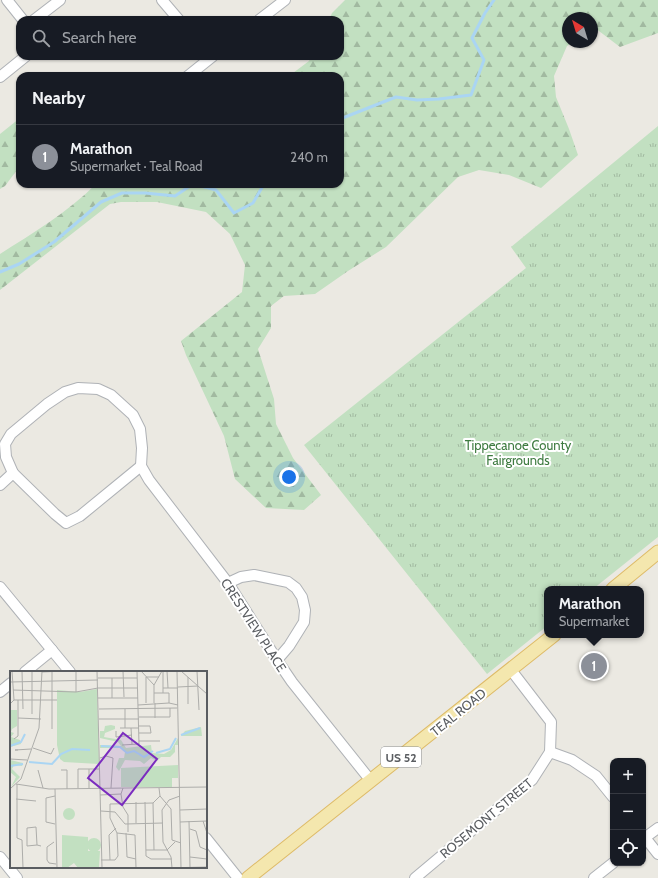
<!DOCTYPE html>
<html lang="en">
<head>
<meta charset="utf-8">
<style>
	:root { --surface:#171b24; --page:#20242c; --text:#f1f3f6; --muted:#9ea1a6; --line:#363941; --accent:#8c9099 }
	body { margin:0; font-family:Cabin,sans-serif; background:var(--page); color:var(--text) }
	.controls { position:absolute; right:12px; bottom:12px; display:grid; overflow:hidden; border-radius:8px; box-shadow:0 1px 3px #0004 }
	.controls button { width:36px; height:36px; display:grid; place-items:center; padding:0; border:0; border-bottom:1px solid var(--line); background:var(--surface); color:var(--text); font:20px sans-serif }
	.compass { position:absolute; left:562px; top:12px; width:36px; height:36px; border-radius:50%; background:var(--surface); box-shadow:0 1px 3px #0004; rotate:322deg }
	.you { position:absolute; left:289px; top:477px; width:14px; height:14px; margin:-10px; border:3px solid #fff; border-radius:50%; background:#1a73e8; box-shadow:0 0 0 6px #1a73e833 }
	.badge { display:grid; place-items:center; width:26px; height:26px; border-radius:50%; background:var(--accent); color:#fff; font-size:13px; font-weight:700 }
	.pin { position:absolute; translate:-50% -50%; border:2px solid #fff; box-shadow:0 1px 4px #0006 }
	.popup { position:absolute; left:544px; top:586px; width:100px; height:52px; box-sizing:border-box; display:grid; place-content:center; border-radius:8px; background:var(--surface); filter:drop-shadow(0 1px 3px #0005); font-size:13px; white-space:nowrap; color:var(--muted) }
	.popup b { font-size:15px; color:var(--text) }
	.popup::after { content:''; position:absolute; left:50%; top:100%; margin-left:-8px; border:8px solid transparent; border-top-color:var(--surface) }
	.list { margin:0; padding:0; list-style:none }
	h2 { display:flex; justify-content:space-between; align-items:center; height:52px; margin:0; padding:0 16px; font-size:17px }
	h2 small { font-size:13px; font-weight:400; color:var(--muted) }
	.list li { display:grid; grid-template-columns:26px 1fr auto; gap:12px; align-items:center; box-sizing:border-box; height:64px; padding:0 16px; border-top:1px solid var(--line) }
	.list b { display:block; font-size:15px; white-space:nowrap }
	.list p { margin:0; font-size:13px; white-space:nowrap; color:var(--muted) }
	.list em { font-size:13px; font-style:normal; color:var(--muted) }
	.icon { flex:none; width:22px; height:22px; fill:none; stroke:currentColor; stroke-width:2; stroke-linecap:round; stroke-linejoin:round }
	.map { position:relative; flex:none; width:658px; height:878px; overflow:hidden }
	.search { position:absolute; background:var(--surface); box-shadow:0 1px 3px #0004; left:16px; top:16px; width:328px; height:44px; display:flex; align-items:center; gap:10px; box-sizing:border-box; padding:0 14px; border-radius:12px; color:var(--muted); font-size:15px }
	.panel { position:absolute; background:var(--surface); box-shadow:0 1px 3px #0004; left:16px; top:72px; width:328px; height:116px; border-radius:12px }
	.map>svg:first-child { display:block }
	.forest { fill:url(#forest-firs) }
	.park { fill:url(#park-tufts) }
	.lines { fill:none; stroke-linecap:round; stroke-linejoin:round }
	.stream { stroke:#aad5f3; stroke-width:3 }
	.minor-casing { stroke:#afb2b6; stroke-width:12 }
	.major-casing { stroke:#debb68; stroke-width:15 }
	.minor { stroke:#fff; stroke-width:10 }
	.major { stroke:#f4e7ae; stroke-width:13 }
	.labels { text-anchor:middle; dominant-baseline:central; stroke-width:4; stroke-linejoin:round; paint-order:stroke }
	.shield { fill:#fff; stroke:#8c8e90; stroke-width:1 }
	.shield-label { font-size:12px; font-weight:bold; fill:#5a5d61 }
	.park-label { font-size:13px; fill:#3e7b40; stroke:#fff }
	.street-label { font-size:13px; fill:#5a5d61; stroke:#fff }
	.inset-river { fill:none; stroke:#aad5f3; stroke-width:2 }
	.inset-road { fill:none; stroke:#adadaa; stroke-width:1 }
	.view { fill:#7b2cbf; fill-opacity:0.15; stroke:#7b2cbf; stroke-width:2 }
	.inset-edge { fill:none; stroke:#5a5d61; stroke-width:2 }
</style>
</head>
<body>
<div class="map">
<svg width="658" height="878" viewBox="0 0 658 878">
	<defs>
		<pattern id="forest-firs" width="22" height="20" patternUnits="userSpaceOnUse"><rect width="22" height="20" fill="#c2e0c1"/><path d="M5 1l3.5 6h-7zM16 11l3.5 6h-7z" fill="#a1b9a0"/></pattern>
		<pattern id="park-tufts" width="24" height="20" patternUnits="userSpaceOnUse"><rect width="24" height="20" fill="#c2e0c1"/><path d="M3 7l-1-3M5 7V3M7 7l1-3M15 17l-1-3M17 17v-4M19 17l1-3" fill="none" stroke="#a1b9a0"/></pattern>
	</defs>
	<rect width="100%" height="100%" fill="#ebe9e2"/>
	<g class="forest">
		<path d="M 345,0 L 658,0 L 658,33 L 620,47 L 595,28 L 592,30 L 592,18 L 568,18 L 568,42 L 573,42 L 567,46 L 554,76 L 556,97 L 569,129 L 578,155 L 541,188 L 509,175 L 479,170 L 458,177 L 386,247 L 348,271 L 315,294 L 284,296 L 271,306 L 271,328 L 258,349 L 274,399 L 276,424 L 293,458 L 321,495 L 304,510 L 266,508 L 235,479 L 224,436 L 186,355 L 181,341 L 242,292 L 245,265 L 230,234 L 206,212 L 157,202 L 121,202 L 110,204 L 0,290 L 0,254 C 33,233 68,212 96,184 L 340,184 L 340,76 L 289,76 L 309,61 L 311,56 L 340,56 L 340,20 L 329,20 L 332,13 Z"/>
		<path d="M 20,118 L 20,166 L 5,186 L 0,189 L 0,134 Z"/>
	</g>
	<path class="park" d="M 658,126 L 658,537 L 593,589 L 547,589 L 547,626 L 487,674 L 304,445 L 526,268 L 511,247 Z"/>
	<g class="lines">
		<g class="stream">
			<path d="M 340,119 L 396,97 L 417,100 L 439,99 L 471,95 L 484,60 L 472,38 L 485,13 L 494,0"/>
			<path d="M 0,272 L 19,264 L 54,242 L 101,202 L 122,193 L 145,193 L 175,196 L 193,184 L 216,190 L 234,213 L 253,203 L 264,184"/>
		</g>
		<defs>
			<g id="minor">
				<path d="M 7,0 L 23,20"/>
				<path d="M 162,0 L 179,20"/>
				<path d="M 34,20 L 60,0"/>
				<path d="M 259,20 L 285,0"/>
				<path d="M 188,76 L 213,56"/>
				<path d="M 0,77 L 26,56"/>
				<path d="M 13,473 L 55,514 L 66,523 L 80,516 L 141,466"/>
				<path d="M 0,485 L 13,473 L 6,457 L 5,444 L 11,434 L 47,404 L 65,392 L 78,388 L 98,389 L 111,395 L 133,415 L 140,429 L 142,448 L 141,466 L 149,480 L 228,583 L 277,660 L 292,682 L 371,781"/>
				<path d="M 228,583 L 241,577 L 254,575 L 288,582 L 296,588 L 302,597 L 305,610 L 304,622 L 289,646 L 277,660"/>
				<path d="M 0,587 L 70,672"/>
				<path d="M 511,670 L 551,722 L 550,752 L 572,760 L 596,776 L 613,797"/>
				<path d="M 25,672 L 52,650"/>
				<path d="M 0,692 L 11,683"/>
				<path d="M 643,835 L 658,854"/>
				<path d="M 206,838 L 238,878"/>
				<path d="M 643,839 L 658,828"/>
				<path d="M 0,857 L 17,878"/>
				<path d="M 415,878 L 532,780 L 550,752"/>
				<path d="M 594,878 L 613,863"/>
			</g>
			<g id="major">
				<path d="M 613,589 L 658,552"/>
				<path d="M 248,878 L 554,635"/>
			</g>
		</defs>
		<use href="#minor" class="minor-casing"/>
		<use href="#major" class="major-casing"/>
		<use href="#minor" class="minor"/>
		<use href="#major" class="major"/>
	</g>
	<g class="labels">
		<rect class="shield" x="381" y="747" width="40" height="20" rx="3"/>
		<g class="shield-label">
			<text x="401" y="757">US 52</text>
		</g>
		<g class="park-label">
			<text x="518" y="445">Tippecanoe County<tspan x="518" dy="15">Fairgrounds</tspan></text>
		</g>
		<g class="street-label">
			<text transform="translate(254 625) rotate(57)">CRESTVIEW PLACE</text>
			<text transform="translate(458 712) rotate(-39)">TEAL ROAD</text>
			<text transform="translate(486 818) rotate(-40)">ROSEMONT STREET</text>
		</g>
	</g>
	<g transform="translate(10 671)">
		<rect width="197" height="197" fill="#ebe9e2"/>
		<path d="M 87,18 L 89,93 L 54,91 L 50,88 L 47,74 L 47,19 L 70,21 Z" fill="#c2e0c1"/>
		<path d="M 0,39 L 7,39 L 7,55 L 2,58 L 1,61 L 4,62 L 1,66 L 10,69 L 11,73 L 0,76 ZM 101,54 L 105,55 L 105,58 L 95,62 L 94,66 L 111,69 L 116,77 L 141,74 L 142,82 L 154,83 L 161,79 L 168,67 L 168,74 L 165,74 L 165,81 L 160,86 L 151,86 L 147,90 L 141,87 L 134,93 L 130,90 L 115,89 L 109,100 L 106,96 L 109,87 L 114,87 L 115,81 L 111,77 L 90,77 L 90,74 L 111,75 L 108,71 L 90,67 L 90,60 L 94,60 L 95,55 ZM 0,89 L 13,92 L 12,95 L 4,94 L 2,98 L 10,106 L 1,116 L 6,106 L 0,101 ZM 52,164 L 78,166 L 78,180 L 90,180 L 89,196 L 68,197 L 64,192 L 57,197 L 52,197 Z" fill="#c2e0c1"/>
		<path d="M 191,56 L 192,65 L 171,65 L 175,60 ZM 168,94 L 168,107 L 162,107 L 162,116 L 111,116 L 111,97 Z" fill="#c2e0c1"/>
		<path d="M53 143a6 6 0 1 1 12 0a6 6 0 1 1-12 0ZM77 174a7 7 0 1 1 14 0a7 7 0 1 1-14 0Z" fill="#c2e0c1"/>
		<path class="inset-river" d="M 171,64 L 190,57M 0,75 L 11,71 L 15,63M 91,75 L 110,76 L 117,82 L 124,80 L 134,86 L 143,80M 146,82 L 160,78 L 166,67M 19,91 L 42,93 L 51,83 L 62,78 L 80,79M 0,95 L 13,93"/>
		<path class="inset-road" d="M 12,0 L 13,38M 22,0 L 22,43M 66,0 L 66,21M 87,0 L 92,197M 113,0 L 114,26M 131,0 L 144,14M 157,0 L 158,17M 167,0 L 171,197M 171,0 L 197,23M 187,0 L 189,39M 32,1 L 53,0M 42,1 L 42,58M 153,1 L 153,22M 178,6 L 178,33M 88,7 L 127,7M 102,7 L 102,27M 0,11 L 88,9M 168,16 L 188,15M 153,17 L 168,17M 3,19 L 66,21 L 88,17 L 128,17M 144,22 L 159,22 L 159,32M 88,27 L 128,27M 4,29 L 47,29M 136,32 L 136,6 L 149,6M 144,32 L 144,14 L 152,0M 145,32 L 145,47M 0,33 L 4,29 L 2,0M 128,34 L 159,32 L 168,34M 89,38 L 167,37M 115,38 L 115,57M 129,46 L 160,46 L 160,37M 8,47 L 31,48M 89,48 L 129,48M 129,55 L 140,55 L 141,62 L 129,62M 110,57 L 129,57M 121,57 L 122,73M 106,60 L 106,66 L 122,64M 4,68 L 8,65 L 8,29M 129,70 L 150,70M 112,74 L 129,73 L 127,0M 23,77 L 41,83 L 44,77M 8,79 L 5,79 L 21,78M 90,87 L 96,85 L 103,87 L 101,117M 0,88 L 17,89M 79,98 L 79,117M 28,99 L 33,117M 51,99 L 57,99 L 57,118M 6,113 L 39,118 L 197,116M 7,113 L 7,167 L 12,169M 1,117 L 11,108 L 29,57 L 32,0M 68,117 L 68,98 L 90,98M 113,117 L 111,123 L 113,136 L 118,144 L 118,161M 45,118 L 47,197M 90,124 L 111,123M 45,125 L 36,127 L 36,151 L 45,153M 150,125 L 161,138 L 162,169 L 171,172M 6,128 L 26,130M 126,131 L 126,152M 135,131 L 136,185 L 141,188 L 162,188M 170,139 L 197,138M 91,140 L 105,141 L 115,153 L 153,152M 179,150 L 180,196M 193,150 L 197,162M 170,151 L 197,150M 180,158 L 186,160 L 190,176 L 197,179M 107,162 L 125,164 L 126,197M 116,162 L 117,186 L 126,188M 12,169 L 13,197M 44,171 L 37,176 L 37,189 L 39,192 L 46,193M 27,174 L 17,175 L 17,157 L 26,156 L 27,174 L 31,175M 136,179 L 157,179 L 165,171M 144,179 L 143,132 L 150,125 L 149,117M 180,186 L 197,188M 91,189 L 105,189 L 108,185 L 107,162 L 100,147 L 100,133 L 143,132M 100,189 L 99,164 L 106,157M 154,197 L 197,196M 162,197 L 161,186 L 153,171 L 152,139 L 159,129 L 170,125"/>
		<path class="view" d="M 113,62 L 147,88 L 112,134 L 78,107 Z"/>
		<rect width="197" height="197" class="inset-edge"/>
	</g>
</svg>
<div class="controls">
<button>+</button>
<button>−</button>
<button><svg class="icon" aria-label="locate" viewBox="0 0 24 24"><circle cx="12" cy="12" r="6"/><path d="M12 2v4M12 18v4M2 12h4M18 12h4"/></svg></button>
</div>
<svg class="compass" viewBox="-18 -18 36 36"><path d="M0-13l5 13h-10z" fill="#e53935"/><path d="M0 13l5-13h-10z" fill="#9ea1a6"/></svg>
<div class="you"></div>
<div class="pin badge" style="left:594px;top:666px">1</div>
<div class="popup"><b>Marathon</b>Supermarket</div>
<div class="search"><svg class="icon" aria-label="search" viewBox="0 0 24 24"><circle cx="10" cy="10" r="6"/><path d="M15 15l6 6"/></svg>Search here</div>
<section class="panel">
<h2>Nearby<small></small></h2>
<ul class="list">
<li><span class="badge">1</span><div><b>Marathon</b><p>Supermarket · Teal Road</p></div><em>240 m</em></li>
</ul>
</section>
</div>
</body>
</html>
